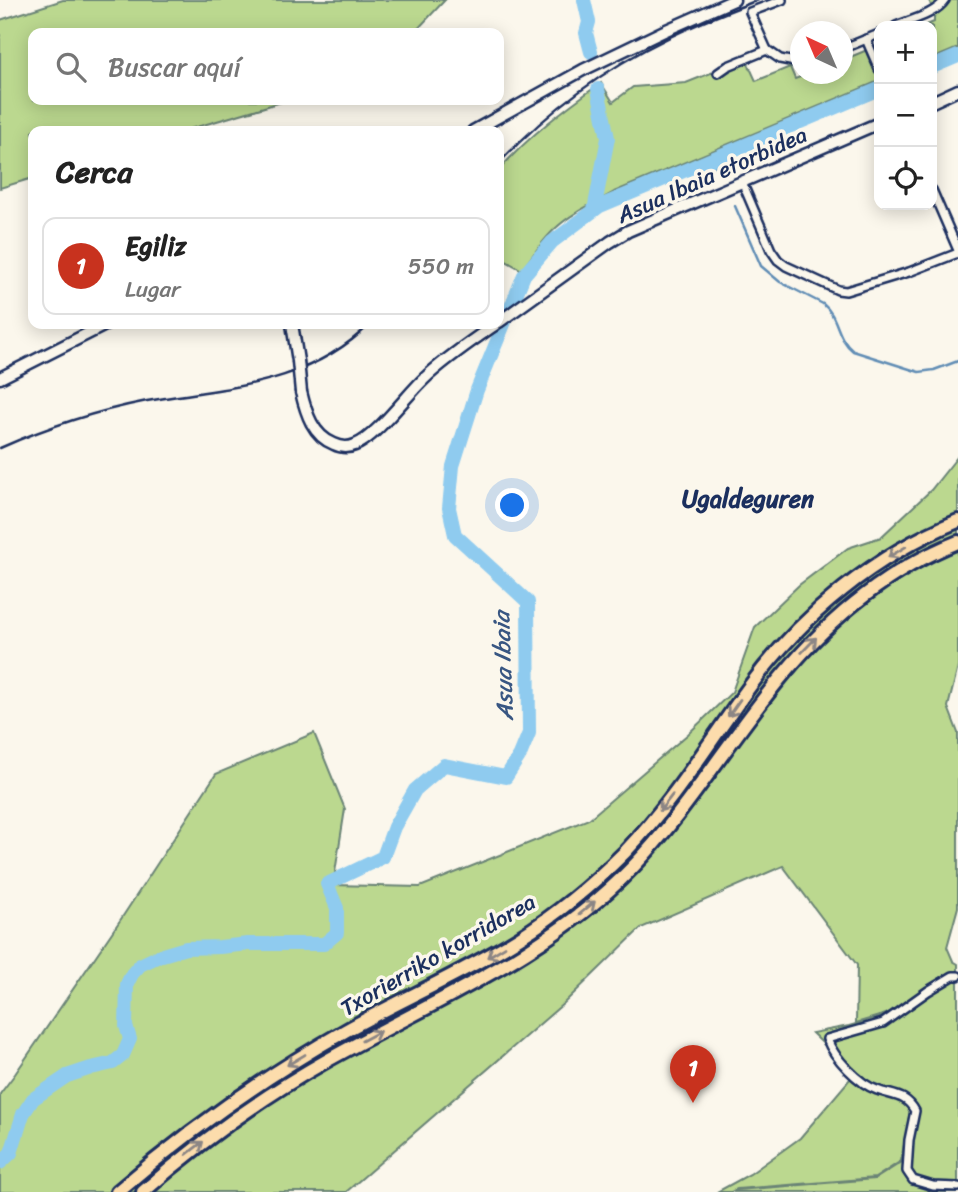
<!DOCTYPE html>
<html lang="es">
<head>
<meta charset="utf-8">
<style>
	:root { --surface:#fff; --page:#f6f6f6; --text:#222; --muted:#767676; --line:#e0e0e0; --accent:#c8321e }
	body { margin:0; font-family:Sriracha,sans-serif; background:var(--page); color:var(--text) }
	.controls { position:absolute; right:21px; top:21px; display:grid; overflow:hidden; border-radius:14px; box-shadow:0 4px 18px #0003 }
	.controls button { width:63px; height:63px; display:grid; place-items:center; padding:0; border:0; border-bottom:2px solid var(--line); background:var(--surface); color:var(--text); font:35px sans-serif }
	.compass { position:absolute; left:790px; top:21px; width:63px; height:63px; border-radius:50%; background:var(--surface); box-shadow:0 4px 18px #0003; rotate:316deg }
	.you { position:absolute; left:513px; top:506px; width:24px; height:24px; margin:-18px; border:5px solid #fff; border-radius:50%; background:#1a73e8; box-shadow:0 0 0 10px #1a73e833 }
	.badge { display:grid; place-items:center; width:46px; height:46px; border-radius:50%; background:var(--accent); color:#fff; font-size:23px; font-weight:700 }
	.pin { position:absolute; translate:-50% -58px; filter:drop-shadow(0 2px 4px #0008) }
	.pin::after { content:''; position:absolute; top:37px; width:24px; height:21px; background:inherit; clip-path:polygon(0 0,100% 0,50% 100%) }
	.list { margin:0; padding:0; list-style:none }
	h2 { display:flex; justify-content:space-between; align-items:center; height:91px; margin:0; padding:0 28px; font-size:30px }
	h2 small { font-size:23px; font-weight:400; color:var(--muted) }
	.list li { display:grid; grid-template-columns:46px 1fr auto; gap:21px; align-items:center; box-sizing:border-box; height:98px; margin:0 14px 14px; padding:0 14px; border:2px solid var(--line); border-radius:14px }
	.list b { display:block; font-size:26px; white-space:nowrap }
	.list p { margin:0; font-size:23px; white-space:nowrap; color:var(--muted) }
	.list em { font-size:23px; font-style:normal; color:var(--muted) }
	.icon { flex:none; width:38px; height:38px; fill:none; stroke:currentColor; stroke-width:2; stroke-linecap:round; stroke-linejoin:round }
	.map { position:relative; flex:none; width:958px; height:1192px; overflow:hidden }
	.search { position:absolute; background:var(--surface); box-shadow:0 4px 18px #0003; left:28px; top:28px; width:476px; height:77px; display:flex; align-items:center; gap:18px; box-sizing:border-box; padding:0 24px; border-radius:14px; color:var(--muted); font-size:26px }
	.panel { position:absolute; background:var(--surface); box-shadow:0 4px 18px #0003; left:28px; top:126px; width:476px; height:203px; border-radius:14px }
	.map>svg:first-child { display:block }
	.green { fill:#bbd88f; stroke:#6b8476; stroke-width:2 }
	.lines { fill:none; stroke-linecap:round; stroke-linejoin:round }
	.stream { stroke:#618db5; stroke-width:2.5 }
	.river { stroke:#8fcbef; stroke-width:14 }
	.street-casing { stroke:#1b2f5e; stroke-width:12 }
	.secondary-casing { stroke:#1b2f5e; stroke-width:15 }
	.highway-casing { stroke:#1b2f5e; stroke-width:18 }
	.street { stroke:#fbf7ec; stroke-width:7 }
	.secondary { stroke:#fbf7ec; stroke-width:10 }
	.highway { stroke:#fcdcac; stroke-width:12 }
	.rail { stroke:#1b2f5e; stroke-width:2.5 }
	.secondary-bridge-casing { stroke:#1b2f5e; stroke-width:15; stroke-linecap:butt }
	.secondary-bridge { stroke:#fbf7ec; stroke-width:10 }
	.oneway { stroke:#8c8685 }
	.labels { text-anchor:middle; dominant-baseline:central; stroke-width:7; stroke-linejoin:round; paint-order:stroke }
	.street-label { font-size:23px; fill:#1b2f5e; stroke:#fbf7ec }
	.neighbourhood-label { font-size:24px; font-weight:bold; fill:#1b2f5e; stroke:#fbf7ec }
	.water-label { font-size:24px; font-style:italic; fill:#385682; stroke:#fbf7ec }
</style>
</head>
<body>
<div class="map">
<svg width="958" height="1192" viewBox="0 0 958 1192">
	<rect width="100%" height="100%" fill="#fbf7ec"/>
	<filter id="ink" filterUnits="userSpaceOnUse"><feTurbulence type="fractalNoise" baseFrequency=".0143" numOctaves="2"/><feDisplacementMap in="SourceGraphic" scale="14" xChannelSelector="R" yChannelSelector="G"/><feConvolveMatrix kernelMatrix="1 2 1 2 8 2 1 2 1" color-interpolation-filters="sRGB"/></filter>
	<g filter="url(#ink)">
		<g class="green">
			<path d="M 63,0 L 445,0 L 414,33 L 33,33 L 33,100 L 288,100 L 183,131 L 33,131 L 33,178 L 0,188 L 0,20 Z"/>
			<path d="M 929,0 L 958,0 L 958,48 L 932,59 L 932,26 L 924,26 L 934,22 L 934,14 Z"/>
			<path d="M 879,45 L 879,81 L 614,192 C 595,203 573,212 557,227 C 543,239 533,255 522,270 L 499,257 L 499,170 C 529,136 564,109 601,83 L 613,102 L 633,87 L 686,83 L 746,59 L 756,81 L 790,67 L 795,79 L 808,74 L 842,74 L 843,60 Z"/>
			<path d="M 958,456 L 958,667 L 948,707 L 958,733 L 958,907 L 947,947 L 953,961 L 958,964 L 958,981 L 955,979 L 958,982 L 958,1192 L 733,1192 L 737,1190 L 875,1179 L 902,1162 L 912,1105 L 878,1088 L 840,1060 L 812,1033 L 849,1026 L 887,1015 L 930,994 L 886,1014 L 856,1023 L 857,965 L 783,866 L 641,928 L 564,1003 L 346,1192 L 0,1192 L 0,1094 L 15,1074 L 121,919 L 216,774 L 314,733 L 345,809 L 333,885 L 420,887 L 589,819 L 688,734 L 732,692 L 755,627 L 799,585 L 848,548 L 881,537 L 931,490 Z"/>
			<path d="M 855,1073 L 877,1089 L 911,1106 L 901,1161 L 875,1178 L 737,1189 L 731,1192 L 717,1192 L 750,1174 L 800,1138 Z"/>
		</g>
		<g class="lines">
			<g class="stream">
				<path d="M 712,160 L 721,175"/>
				<path d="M 735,206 L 761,266 L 780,282 L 823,304 C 839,317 836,338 853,351 L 919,372 L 934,370 L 958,361"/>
			</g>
			<g class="river">
				<path d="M 584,0 L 589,22 L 586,33 L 591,52"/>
				<path d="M 932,67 L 958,56"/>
				<path d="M 594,210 L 608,138 L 598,89"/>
				<path d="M 0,1163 L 11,1153 L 23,1114 L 33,1099 L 67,1076 L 91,1068 L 113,1063 L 123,1055 L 130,1039 L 126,1026 L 127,984 L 132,974 L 140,965 L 159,956 L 186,948 L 220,947 L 248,944 L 324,944 L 337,933 L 337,908 L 327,884 L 383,857 L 394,827 L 415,790 L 444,765 L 506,777 L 520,755 L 529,733 L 528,602 L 455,535 L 449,508 L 453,466 L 477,390 L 524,275 L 552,242 L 600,206 L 879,89"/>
			</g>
			<defs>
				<g id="street">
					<path d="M 896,26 C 911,20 936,14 945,0"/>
					<path d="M 866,39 L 879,69"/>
					<path d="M 842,49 L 879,34"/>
					<path d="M 767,50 L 750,12 L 782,0"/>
					<path d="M 718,73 L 728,66 L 767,50 L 780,59 L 800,63"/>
					<path d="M 742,182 L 771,250 L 778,260 L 786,266 L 838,290 L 846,291 L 909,272 L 958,253"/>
					<path d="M 932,190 L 958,250"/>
					<path d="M 958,976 L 953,976 L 928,991 L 883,1023 L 827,1039 C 834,1058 859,1084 877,1090 C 893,1096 906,1094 915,1111 L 909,1140 L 907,1171 L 913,1180 L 933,1186 L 958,1187"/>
				</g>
				<g id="secondary">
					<path d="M 932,102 L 958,90"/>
					<path d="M 473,131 L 583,70 L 664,31 L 734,0"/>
					<path d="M 499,322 L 610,242 L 628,231 L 879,123"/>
					<path d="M 292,324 L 298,361"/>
					<path d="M 0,378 L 107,324"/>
					<path d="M 301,392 C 306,413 313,436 334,444 C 340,447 348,448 355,445 C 374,439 407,395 424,379 C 446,358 472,341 496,324"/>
				</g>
				<g id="highway">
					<path d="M 117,1192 C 190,1129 262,1078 345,1031 C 402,999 463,973 519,938 C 557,914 593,884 625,852 C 673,802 709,742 750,686 C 803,614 875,555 958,521"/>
					<path d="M 143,1192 C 200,1142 262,1097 328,1060 C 433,1001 547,956 632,868 C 689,809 730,738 782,676 C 830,618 888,570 958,542"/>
				</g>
			</defs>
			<use href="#street" class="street-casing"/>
			<use href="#secondary" class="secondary-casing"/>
			<use href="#highway" class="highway-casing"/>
			<use href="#street" class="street"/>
			<use href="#secondary" class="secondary"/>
			<use href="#highway" class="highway"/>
			<g class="rail">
				<path d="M 499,163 C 547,112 604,69 668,38 C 697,23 728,12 758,0"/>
				<path d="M 0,448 C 47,427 96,411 147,401 C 228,387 307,386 370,324"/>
			</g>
			<defs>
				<path id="secondary-bridge" d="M 298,361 L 301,392"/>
			</defs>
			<use href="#secondary-bridge" class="secondary-bridge-casing"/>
			<use href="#secondary-bridge" class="secondary-bridge"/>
		</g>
		<defs><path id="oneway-shaft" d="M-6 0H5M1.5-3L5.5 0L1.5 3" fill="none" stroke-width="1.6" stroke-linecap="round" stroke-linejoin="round" transform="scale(1.75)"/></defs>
		<g class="oneway">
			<use href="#oneway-shaft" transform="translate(897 552) rotate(149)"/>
			<use href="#oneway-shaft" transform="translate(809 645) rotate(-46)"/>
			<use href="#oneway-shaft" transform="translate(734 708) rotate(125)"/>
			<use href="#oneway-shaft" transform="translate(666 803) rotate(128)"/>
			<use href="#oneway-shaft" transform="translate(587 908) rotate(-40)"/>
			<use href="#oneway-shaft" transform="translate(496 952) rotate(149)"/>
			<use href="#oneway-shaft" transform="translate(371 1036) rotate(-28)"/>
			<use href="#oneway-shaft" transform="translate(296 1060) rotate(149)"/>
			<use href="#oneway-shaft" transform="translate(195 1148) rotate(-38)"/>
		</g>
	</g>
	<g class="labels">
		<g class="street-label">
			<text transform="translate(712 175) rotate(-24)">Asua Ibaia etorbidea</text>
			<text transform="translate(438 955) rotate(-30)">Txorierriko korridorea</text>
		</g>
		<g class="neighbourhood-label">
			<text x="748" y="499">Ugaldeguren</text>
		</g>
		<g class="water-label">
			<text transform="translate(503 666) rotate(-92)">Asua Ibaia</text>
		</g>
	</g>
</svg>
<div class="controls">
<button>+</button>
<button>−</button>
<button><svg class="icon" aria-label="locate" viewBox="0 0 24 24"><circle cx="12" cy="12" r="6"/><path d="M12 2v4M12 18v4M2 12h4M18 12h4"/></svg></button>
</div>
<svg class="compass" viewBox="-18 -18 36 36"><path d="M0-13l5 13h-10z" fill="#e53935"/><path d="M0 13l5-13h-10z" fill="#767676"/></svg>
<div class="you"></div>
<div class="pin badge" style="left:693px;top:1103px">1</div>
<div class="search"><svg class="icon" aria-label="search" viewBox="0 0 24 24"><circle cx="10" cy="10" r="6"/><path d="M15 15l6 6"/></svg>Buscar aquí</div>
<section class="panel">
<h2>Cerca<small></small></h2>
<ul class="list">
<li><span class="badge">1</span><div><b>Egiliz</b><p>Lugar</p></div><em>550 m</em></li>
</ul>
</section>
</div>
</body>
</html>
